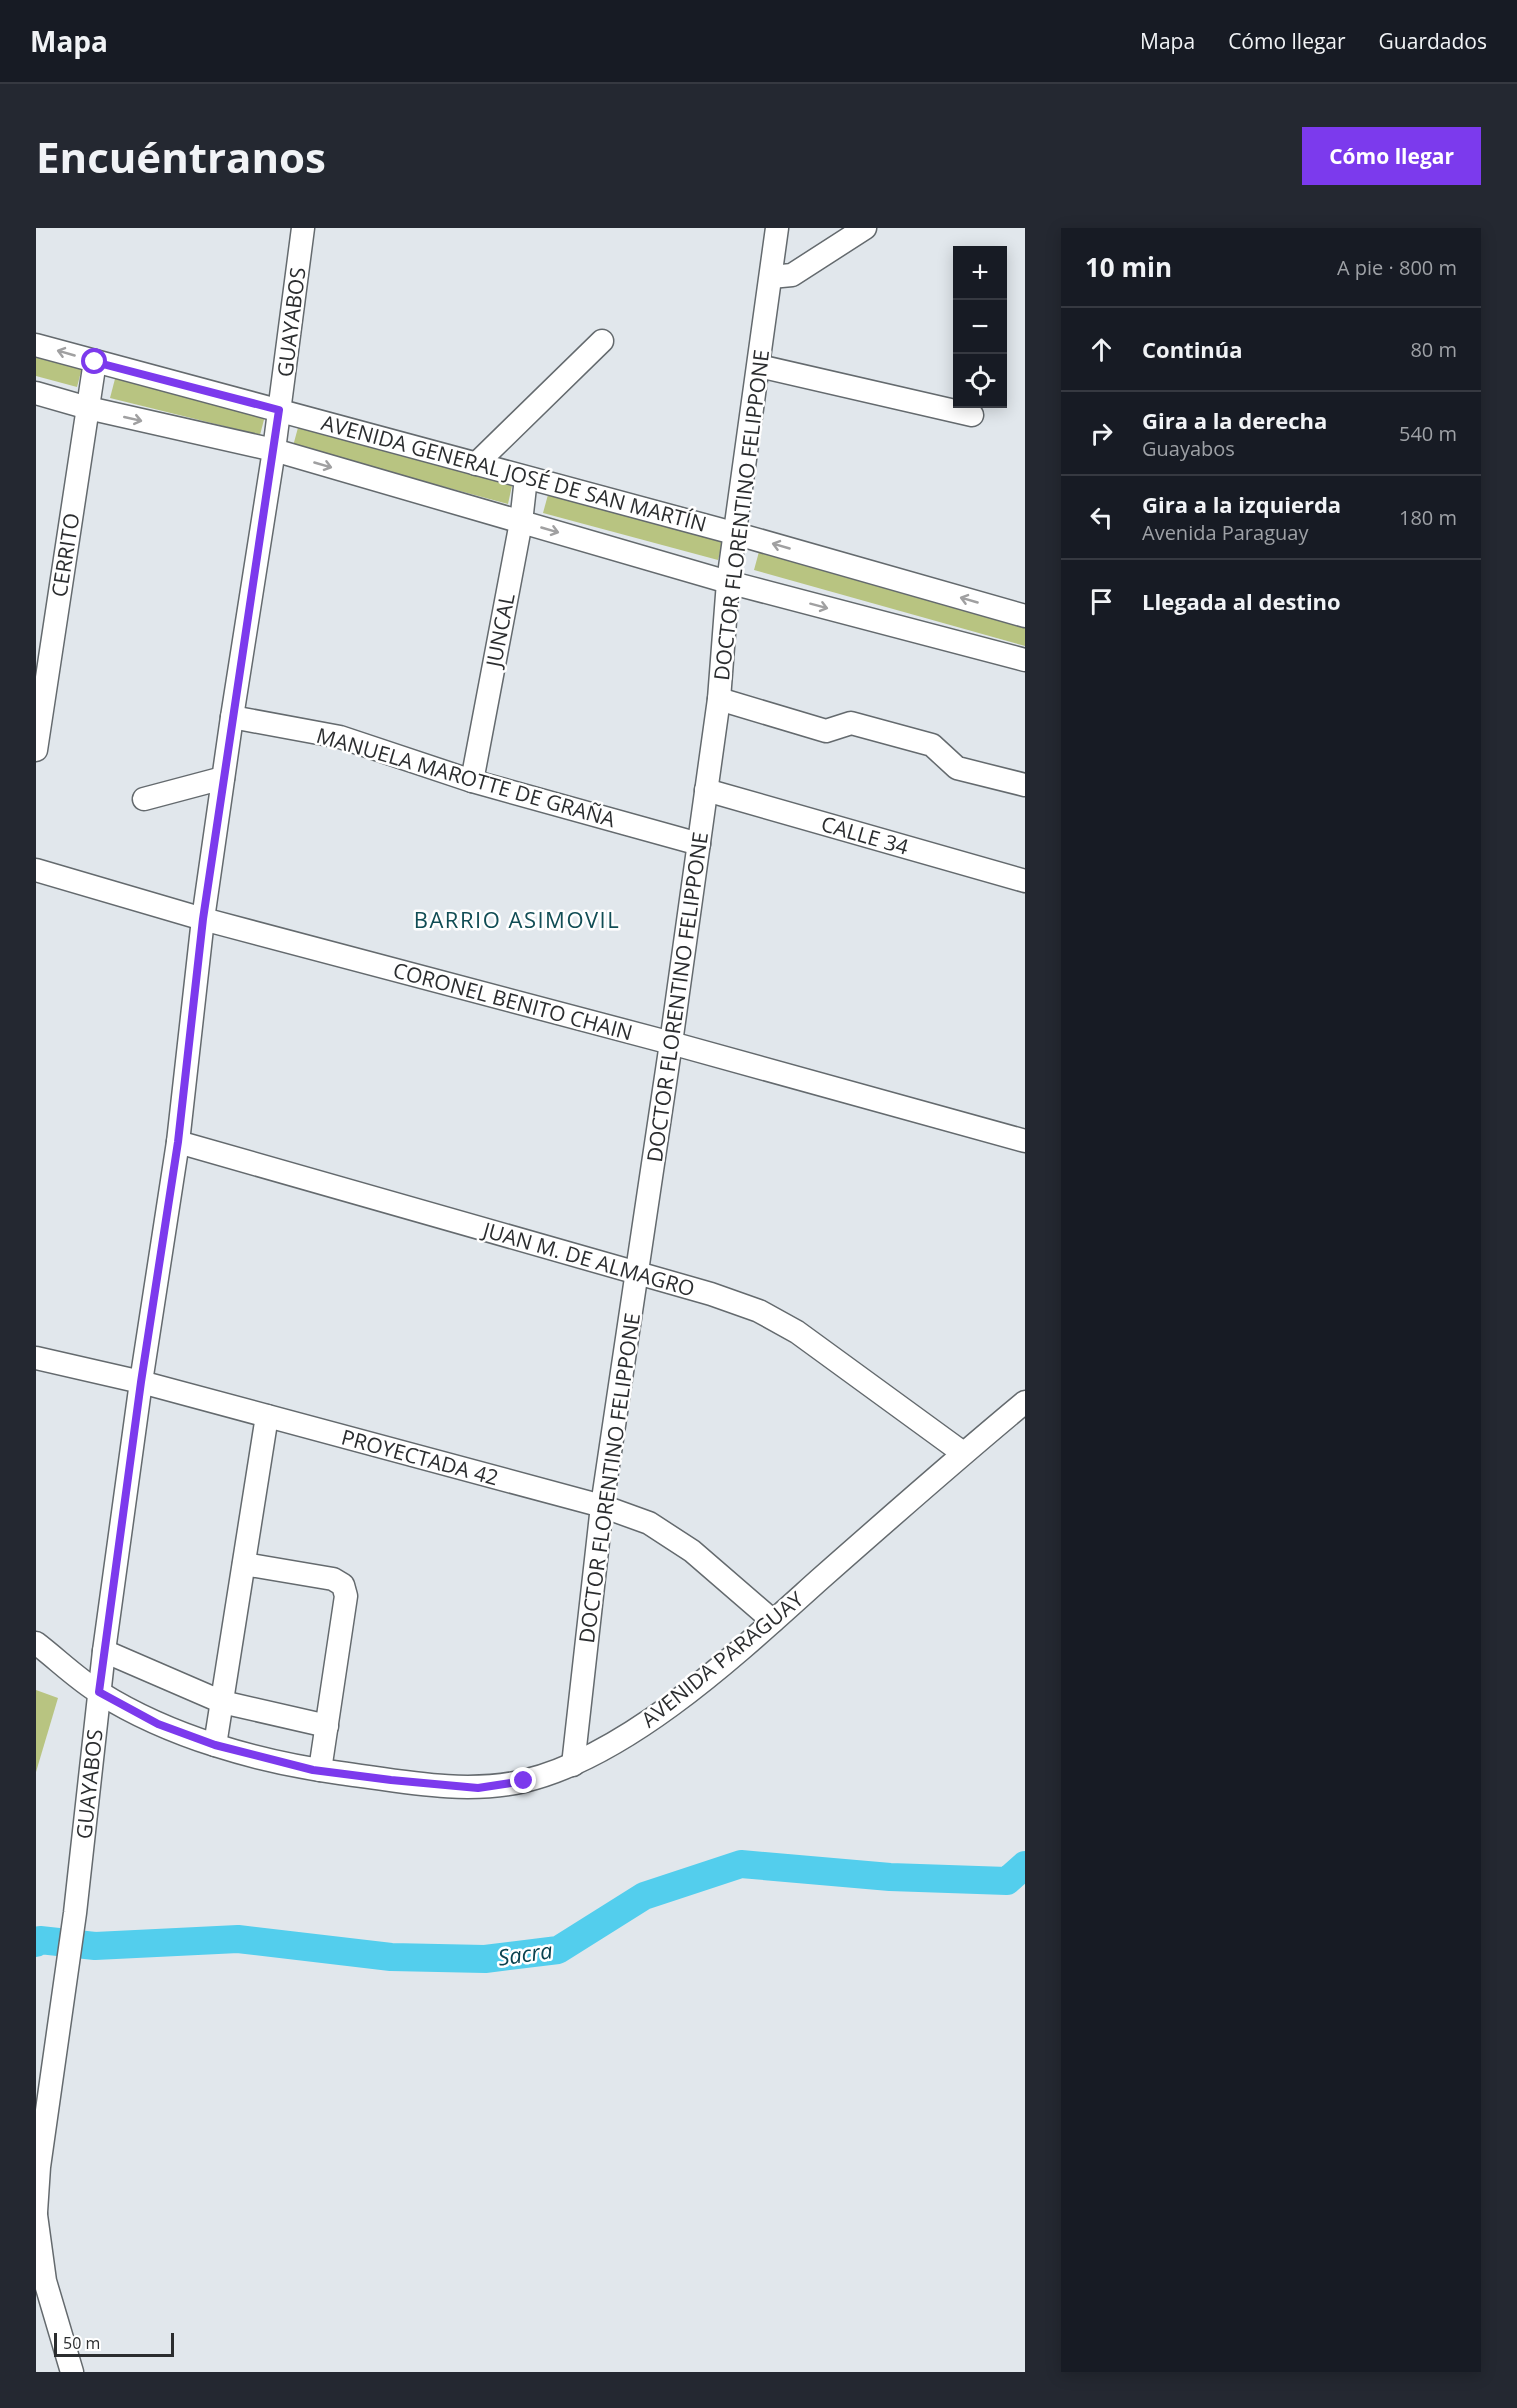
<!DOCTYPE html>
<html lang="es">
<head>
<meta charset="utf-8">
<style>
	:root { --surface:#171b24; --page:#242831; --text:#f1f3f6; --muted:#9ea1a6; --line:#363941; --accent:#7c3aed }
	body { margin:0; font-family:"Open Sans",sans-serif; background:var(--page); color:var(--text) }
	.controls { position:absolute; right:18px; top:18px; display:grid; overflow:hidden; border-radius:0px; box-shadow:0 3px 15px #0003 }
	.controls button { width:54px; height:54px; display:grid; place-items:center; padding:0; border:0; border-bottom:2px solid var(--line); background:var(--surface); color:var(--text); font:30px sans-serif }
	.scale { position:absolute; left:18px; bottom:15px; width:120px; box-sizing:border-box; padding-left:6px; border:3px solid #2b2d2f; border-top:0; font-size:16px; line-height:21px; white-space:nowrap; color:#2b2d2f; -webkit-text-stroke:4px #fff; paint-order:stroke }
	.stop { position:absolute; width:18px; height:18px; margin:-14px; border:4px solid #7c3aed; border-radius:50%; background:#fff }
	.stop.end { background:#7c3aed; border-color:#fff; box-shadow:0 2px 6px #0008 }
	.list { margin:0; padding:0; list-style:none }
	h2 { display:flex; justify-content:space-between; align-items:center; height:78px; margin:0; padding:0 24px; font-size:26px }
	h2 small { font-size:20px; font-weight:400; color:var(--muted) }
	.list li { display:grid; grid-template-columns:39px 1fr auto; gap:18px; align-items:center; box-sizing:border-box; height:84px; padding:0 24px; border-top:2px solid var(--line) }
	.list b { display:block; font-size:22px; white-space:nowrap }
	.list p { margin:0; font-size:20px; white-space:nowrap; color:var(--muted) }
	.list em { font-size:20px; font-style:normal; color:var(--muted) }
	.icon { flex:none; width:33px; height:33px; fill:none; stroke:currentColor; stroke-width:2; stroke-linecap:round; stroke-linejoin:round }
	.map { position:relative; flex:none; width:989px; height:2144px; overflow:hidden; border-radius:0px }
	header { display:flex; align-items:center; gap:36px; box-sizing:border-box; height:84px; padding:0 30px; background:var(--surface); border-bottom:2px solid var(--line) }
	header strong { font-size:28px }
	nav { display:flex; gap:33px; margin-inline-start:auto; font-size:21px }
	.intro { display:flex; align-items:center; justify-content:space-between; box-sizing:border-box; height:144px; padding:0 36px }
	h1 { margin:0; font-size:42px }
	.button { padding:15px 27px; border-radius:0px; background:var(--accent); color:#fff; font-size:21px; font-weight:700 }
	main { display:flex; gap:36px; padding:0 36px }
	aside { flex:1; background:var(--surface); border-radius:0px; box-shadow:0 3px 15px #0003 }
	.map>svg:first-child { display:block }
	.green { fill:#b8c481 }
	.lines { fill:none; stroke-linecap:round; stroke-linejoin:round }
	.river { stroke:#53ceed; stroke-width:28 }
	.minor-casing { stroke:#646a6e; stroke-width:25 }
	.minor { stroke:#fff; stroke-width:22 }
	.oneway { stroke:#a0a0a1 }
	.route { stroke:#7c3aed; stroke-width:8 }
	.labels { text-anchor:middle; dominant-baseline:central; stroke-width:5; stroke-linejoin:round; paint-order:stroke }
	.street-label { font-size:21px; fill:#2b2d2f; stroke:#fff }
	.neighbourhood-label { font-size:22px; letter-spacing:1.5px; fill:#114d55; stroke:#fff }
	.water-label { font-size:22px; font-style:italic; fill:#09424f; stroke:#fff }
</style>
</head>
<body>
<header>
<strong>Mapa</strong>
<nav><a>Mapa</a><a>Cómo llegar</a><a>Guardados</a></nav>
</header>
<div class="intro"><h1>Encuéntranos</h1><a class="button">Cómo llegar</a></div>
<main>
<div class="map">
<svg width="989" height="2144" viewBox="0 0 989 2144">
	<rect width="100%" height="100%" fill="#e1e7ec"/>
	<g class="green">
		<path d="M 0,123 L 47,136 L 41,159 L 0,148 Z"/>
		<path d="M 80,147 L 230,184 L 224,207 L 74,170 Z"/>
		<path d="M 263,196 L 477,253 L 472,276 L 257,218 Z"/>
		<path d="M 513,263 L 688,310 L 682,332 L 507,285 Z"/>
		<path d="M 724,320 L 989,396 L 989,418 L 718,342 Z"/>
		<path d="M 0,1462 L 22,1470 L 0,1544 Z"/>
	</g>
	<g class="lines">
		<path class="river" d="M 0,1715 L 4,1712 L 59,1718 L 202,1711 L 355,1729 L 449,1731 L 522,1722 L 608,1668 L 705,1636 L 854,1649 L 971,1653 L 989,1637"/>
		<defs>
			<g id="minor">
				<path d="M 735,49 L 756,47 L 829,0"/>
				<path d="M 0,117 L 701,306 L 989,388"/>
				<path d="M 723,138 L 936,187"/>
				<path d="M 0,165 L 52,180 L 238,222 L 692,354 L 989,432"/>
				<path d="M 440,236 L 566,113"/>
				<path d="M 683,471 L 790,503 L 815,495 L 896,517 L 921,540 L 989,557"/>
				<path d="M 196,489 L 304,509 L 436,553 L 663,616"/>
				<path d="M 0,522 L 59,133"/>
				<path d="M 436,553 L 485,294 L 490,250"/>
				<path d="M 670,562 L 989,653"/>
				<path d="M 108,571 L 187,550"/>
				<path d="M 0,642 L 167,691 L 635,815 L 989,913"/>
				<path d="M 142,914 L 675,1066 L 723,1083 L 761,1104 L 927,1225"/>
				<path d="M 0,1130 L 105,1154 L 566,1278 L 613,1295 L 656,1323 L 737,1393"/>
				<path d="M 208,1336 L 297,1351 L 307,1357 L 310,1368 L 284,1542"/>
				<path d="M 0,1415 C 21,1431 41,1451 64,1465 C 134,1509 223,1534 304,1545 C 364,1553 429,1567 488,1553 C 593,1528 704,1423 783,1352 C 851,1292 919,1232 989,1174"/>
				<path d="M 68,1423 L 186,1474 L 291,1498"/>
				<path d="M 179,1517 L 231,1188"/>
				<path d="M 537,1537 L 566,1278 L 635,815 L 683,471 L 692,354 L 741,0"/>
				<path d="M 0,1984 L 3,1939 L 39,1685 L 68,1423 L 105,1154 L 142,914 L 167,691 L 196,489 L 238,222 L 267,0"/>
				<path d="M 0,1987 L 9,2053 L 36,2144"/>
			</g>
		</defs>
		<use href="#minor" class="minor-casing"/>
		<use href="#minor" class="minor"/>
	</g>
	<defs><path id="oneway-shaft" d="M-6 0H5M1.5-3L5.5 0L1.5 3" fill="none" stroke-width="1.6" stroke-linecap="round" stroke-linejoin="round" transform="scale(1.5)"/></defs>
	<g class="oneway">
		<use href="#oneway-shaft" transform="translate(30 125) rotate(-164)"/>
		<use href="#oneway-shaft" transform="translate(97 191) rotate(13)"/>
		<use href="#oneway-shaft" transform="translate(287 237) rotate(16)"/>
		<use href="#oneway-shaft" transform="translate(514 302) rotate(16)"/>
		<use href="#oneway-shaft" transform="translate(745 318) rotate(-164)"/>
		<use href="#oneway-shaft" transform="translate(933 372) rotate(-164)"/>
		<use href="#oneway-shaft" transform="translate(783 378) rotate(15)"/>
	</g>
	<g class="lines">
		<path class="route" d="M 59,134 L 243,182 L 167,691 L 142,914 L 105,1154 L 63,1464 L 122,1496 L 179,1517 L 277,1542 L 355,1552 L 442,1560 L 488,1553"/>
	</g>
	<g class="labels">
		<g class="street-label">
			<text transform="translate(255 94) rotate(-83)">GUAYABOS</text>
			<text transform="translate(478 245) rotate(15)">AVENIDA GENERAL JOSÉ DE SAN MARTÍN</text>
			<text transform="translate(705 287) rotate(-83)">DOCTOR FLORENTINO FELIPPONE</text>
			<text transform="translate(29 327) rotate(-81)">CERRITO</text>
			<text transform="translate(464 402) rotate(-79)">JUNCAL</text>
			<text transform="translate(430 549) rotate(16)">MANUELA MAROTTE DE GRAÑA</text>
			<text transform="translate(829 607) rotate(16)">CALLE 34</text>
			<text transform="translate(641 769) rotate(-82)">DOCTOR FLORENTINO FELIPPONE</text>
			<text transform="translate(477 773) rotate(15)">CORONEL BENITO CHAIN</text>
			<text transform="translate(553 1031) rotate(16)">JUAN M. DE ALMAGRO</text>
			<text transform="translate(384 1229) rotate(15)">PROYECTADA 42</text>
			<text transform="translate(573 1250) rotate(-82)">DOCTOR FLORENTINO FELIPPONE</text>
			<text transform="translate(686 1431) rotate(-39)">AVENIDA PARAGUAY</text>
			<text transform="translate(53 1556) rotate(-84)">GUAYABOS</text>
		</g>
		<g class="neighbourhood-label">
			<text x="481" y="691">BARRIO ASIMOVIL</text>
		</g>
		<g class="water-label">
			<text transform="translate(489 1725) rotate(-8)">Sacra</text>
		</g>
	</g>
</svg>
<div class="controls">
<button>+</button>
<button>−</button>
<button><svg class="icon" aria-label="locate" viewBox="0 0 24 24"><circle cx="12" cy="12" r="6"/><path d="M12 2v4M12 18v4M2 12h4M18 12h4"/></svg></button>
</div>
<div class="scale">50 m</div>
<div class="stop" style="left:59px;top:134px"></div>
<div class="stop end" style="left:488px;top:1553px"></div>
</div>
<aside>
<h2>10 min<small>A pie · 800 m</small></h2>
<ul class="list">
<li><svg class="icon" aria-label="ahead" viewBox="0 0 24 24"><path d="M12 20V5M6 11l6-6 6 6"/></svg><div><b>Continúa</b></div><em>80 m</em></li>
<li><svg class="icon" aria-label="right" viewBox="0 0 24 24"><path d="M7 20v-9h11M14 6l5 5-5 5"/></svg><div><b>Gira a la derecha</b><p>Guayabos</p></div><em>540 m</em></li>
<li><svg class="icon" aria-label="left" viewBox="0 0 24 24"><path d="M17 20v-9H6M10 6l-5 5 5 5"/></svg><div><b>Gira a la izquierda</b><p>Avenida Paraguay</p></div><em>180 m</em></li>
<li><svg class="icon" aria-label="arrive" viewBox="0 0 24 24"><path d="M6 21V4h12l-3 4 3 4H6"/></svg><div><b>Llegada al destino</b></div></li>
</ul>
</aside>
</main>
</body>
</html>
